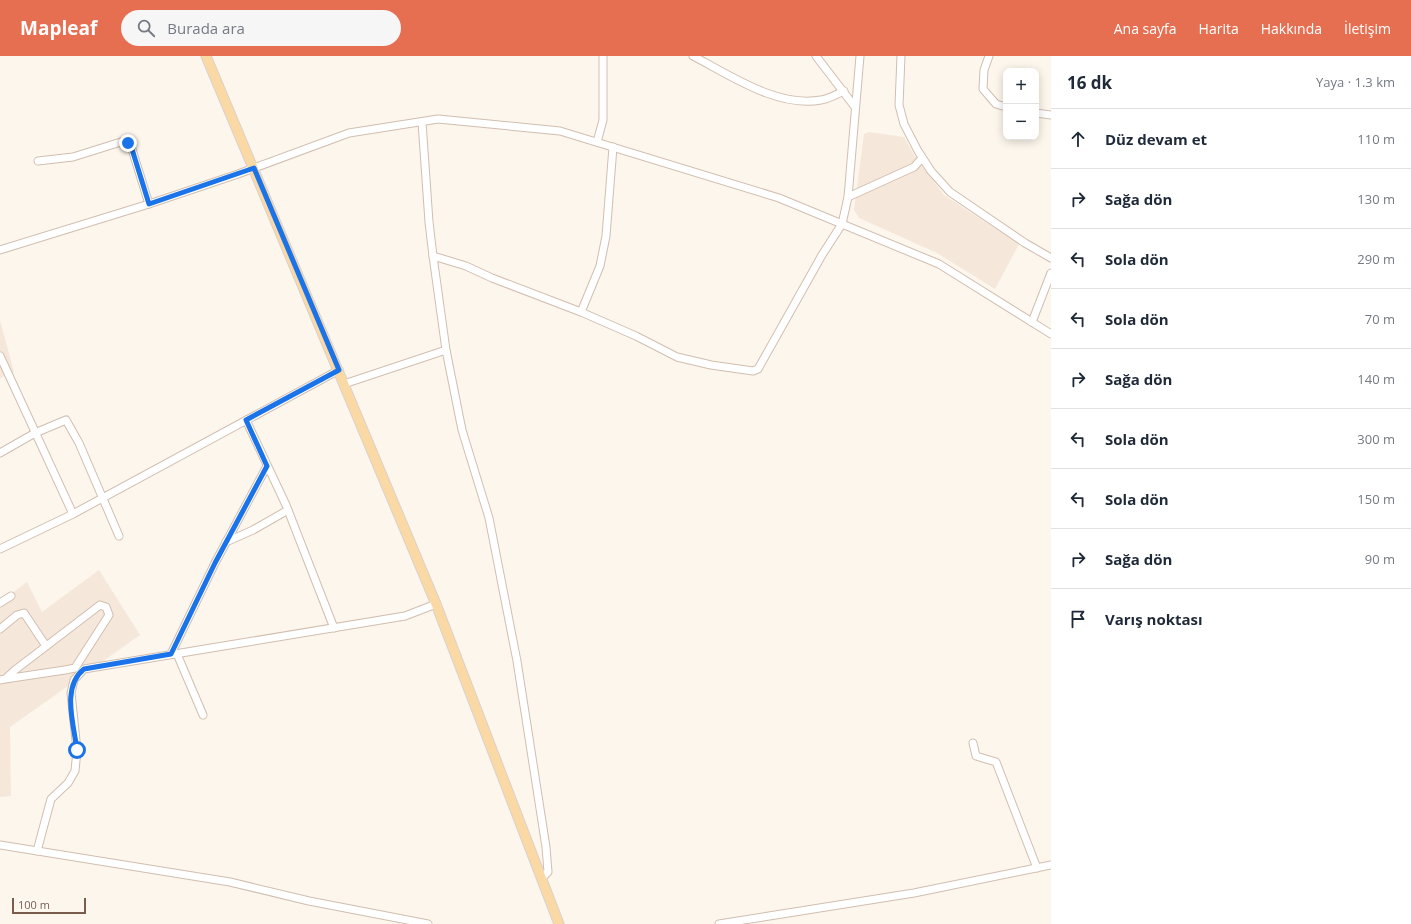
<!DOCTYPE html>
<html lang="tr">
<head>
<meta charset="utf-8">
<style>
	:root { --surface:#fff; --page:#f6f6f7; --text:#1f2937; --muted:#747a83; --line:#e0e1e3; --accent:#e76f51 }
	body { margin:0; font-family:"Open Sans",sans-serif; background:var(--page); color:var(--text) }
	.controls { position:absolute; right:12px; top:12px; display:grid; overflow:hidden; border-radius:8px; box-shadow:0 2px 10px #0003 }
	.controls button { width:36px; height:36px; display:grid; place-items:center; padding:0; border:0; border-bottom:1px solid var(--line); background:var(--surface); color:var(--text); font:20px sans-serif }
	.scale { position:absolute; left:12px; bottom:10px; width:74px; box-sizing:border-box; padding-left:4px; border:2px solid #7a5c4d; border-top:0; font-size:11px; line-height:14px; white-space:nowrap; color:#7a5c4d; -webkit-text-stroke:3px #fffaf3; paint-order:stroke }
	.stop { position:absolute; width:12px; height:12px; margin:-9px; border:3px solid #1a73e8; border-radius:50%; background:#fff }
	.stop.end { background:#1a73e8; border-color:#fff; box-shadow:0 1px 4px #0008 }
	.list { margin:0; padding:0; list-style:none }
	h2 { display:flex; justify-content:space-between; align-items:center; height:52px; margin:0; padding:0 16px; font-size:17px }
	h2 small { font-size:13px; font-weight:400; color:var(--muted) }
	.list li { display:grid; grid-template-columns:26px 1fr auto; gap:12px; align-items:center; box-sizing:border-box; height:60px; padding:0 16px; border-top:1px solid var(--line) }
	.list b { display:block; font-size:15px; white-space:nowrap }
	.list em { font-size:13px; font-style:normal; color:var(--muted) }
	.icon { flex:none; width:22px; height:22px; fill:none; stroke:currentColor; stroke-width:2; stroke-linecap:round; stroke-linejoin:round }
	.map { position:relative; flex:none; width:1051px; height:868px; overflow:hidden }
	header { display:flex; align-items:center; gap:24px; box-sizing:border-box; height:56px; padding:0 20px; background:var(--accent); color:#fff }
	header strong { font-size:19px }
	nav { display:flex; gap:22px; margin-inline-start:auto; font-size:14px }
	.search { width:280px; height:36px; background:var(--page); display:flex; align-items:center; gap:10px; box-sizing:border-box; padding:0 14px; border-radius:22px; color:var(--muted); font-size:15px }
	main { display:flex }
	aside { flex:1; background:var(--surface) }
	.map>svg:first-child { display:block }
	.residential { fill:#f5e8da }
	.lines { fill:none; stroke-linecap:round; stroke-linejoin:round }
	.minor-casing { stroke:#d1beb0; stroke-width:9 }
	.major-casing { stroke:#dad1cd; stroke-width:11 }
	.minor { stroke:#fff; stroke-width:7 }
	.major { stroke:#fbd9a5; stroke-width:9 }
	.route { stroke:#1a73e8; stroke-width:5 }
</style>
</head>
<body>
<header>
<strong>Mapleaf</strong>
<div class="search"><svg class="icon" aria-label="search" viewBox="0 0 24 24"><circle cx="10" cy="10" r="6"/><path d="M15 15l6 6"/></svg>Burada ara</div>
<nav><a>Ana sayfa</a><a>Harita</a><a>Hakkında</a><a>İletişim</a></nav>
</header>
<main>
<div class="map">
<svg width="1051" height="868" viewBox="0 0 1051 868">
	<rect width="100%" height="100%" fill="#fdf6ec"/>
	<g class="residential">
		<path d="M 869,76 L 904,81 L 914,99 L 944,139 L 1019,188 L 995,233 L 937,197 L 859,162 L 854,154 L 864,78 Z"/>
		<path d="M 0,264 L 14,316 L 0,322 Z"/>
		<path d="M 99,514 L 140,579 L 10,671 L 11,740 L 0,741 L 0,546 L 27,526 L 42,556 Z"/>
	</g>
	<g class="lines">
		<defs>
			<g id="minor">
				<path d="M 693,0 C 730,19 777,52 821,44 C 829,43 837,38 844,35"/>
				<path d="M 816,0 L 855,51"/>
				<path d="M 901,0 L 899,49 L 904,68 L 918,95 L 931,115 L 950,136 L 1025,187 L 1051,202"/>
				<path d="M 989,0 L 984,14 L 983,33 L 996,48 L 1006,51"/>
				<path d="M 1036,57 L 1051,59"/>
				<path d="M 422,66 L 429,166 L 433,200"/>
				<path d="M 597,86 L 603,64 L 603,0"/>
				<path d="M 38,105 L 73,101 L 124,85 L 131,90 L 149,148"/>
				<path d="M 848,141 L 914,111 L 922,102"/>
				<path d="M 0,194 L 149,148 L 238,118 L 349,77 L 438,63 L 560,75 L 779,142 L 939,208 L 1051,278"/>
				<path d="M 581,256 L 600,210 L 606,180 L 613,91"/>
				<path d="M 1032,266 L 1051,217"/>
				<path d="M 0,300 L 73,458"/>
				<path d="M 344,328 L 446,294"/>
				<path d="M 246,364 L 286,449 L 334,572"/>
				<path d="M 0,397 L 35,377 L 66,364 L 79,387 L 119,480"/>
				<path d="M 226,486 L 253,474 L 288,454"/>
				<path d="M 0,493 L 73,458 L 339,314"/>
				<path d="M 0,547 L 11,540"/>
				<path d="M 0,573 L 17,559 L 24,557 L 46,590"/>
				<path d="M 171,598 L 215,507 L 267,410"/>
				<path d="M 177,598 L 203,659"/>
				<path d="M 0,624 L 5,623 L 65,614 L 75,612 L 109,559 L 106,551 L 100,549 L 15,614 L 5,623"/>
				<path d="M 973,687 L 976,700 L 996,706 L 1037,812"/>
				<path d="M 0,789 L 230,826 L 309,845 L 428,868"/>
				<path d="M 37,795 L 51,743 L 68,727 L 75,715 L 77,694 L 71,637 L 74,624 L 84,613 L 405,560 L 436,548"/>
				<path d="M 542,822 L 548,816 L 546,791 L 517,605 L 489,462 L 462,374 L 446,294 L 433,200 L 466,210 L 492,222 L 581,256 L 636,280 L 677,301 L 711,309 L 753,315 L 758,313 L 822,199 L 842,168 L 848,141 L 860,0"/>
				<path d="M 719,868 L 914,837 L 1051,809"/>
			</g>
			<path id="major" d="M 206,0 L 436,548 L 559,868"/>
		</defs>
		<use href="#minor" class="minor-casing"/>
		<use href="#major" class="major-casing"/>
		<use href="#minor" class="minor"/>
		<use href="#major" class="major"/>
	</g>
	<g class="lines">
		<path class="route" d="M 77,694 C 74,669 61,631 84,613 L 171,598 L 215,507 L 267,410 L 246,364 L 339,314 L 254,112 L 149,148 L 131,90 L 128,87"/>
	</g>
</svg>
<div class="controls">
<button>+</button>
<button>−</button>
</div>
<div class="scale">100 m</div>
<div class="stop" style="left:77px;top:694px"></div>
<div class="stop end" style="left:128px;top:87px"></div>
</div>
<aside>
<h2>16 dk<small>Yaya · 1.3 km</small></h2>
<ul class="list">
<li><svg class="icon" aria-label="ahead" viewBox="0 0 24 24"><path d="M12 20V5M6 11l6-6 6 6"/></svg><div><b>Düz devam et</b></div><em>110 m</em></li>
<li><svg class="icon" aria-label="right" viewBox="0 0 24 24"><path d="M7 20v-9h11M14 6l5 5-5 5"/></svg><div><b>Sağa dön</b></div><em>130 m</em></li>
<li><svg class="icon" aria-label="left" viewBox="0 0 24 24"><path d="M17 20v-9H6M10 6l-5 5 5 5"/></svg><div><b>Sola dön</b></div><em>290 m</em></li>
<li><svg class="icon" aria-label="left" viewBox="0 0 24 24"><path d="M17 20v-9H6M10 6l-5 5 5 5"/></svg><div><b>Sola dön</b></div><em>70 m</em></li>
<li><svg class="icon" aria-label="right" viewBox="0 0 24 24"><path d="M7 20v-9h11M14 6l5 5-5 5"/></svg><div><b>Sağa dön</b></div><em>140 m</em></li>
<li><svg class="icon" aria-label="left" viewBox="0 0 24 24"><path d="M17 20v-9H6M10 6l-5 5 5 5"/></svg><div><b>Sola dön</b></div><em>300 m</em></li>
<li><svg class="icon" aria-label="left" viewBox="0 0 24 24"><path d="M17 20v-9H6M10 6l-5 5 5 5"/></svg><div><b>Sola dön</b></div><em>150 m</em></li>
<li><svg class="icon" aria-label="right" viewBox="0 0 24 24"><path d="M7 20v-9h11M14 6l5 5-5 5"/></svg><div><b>Sağa dön</b></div><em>90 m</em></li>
<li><svg class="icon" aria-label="arrive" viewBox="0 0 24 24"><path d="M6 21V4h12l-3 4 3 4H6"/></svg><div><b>Varış noktası</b></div></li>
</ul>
</aside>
</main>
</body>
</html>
